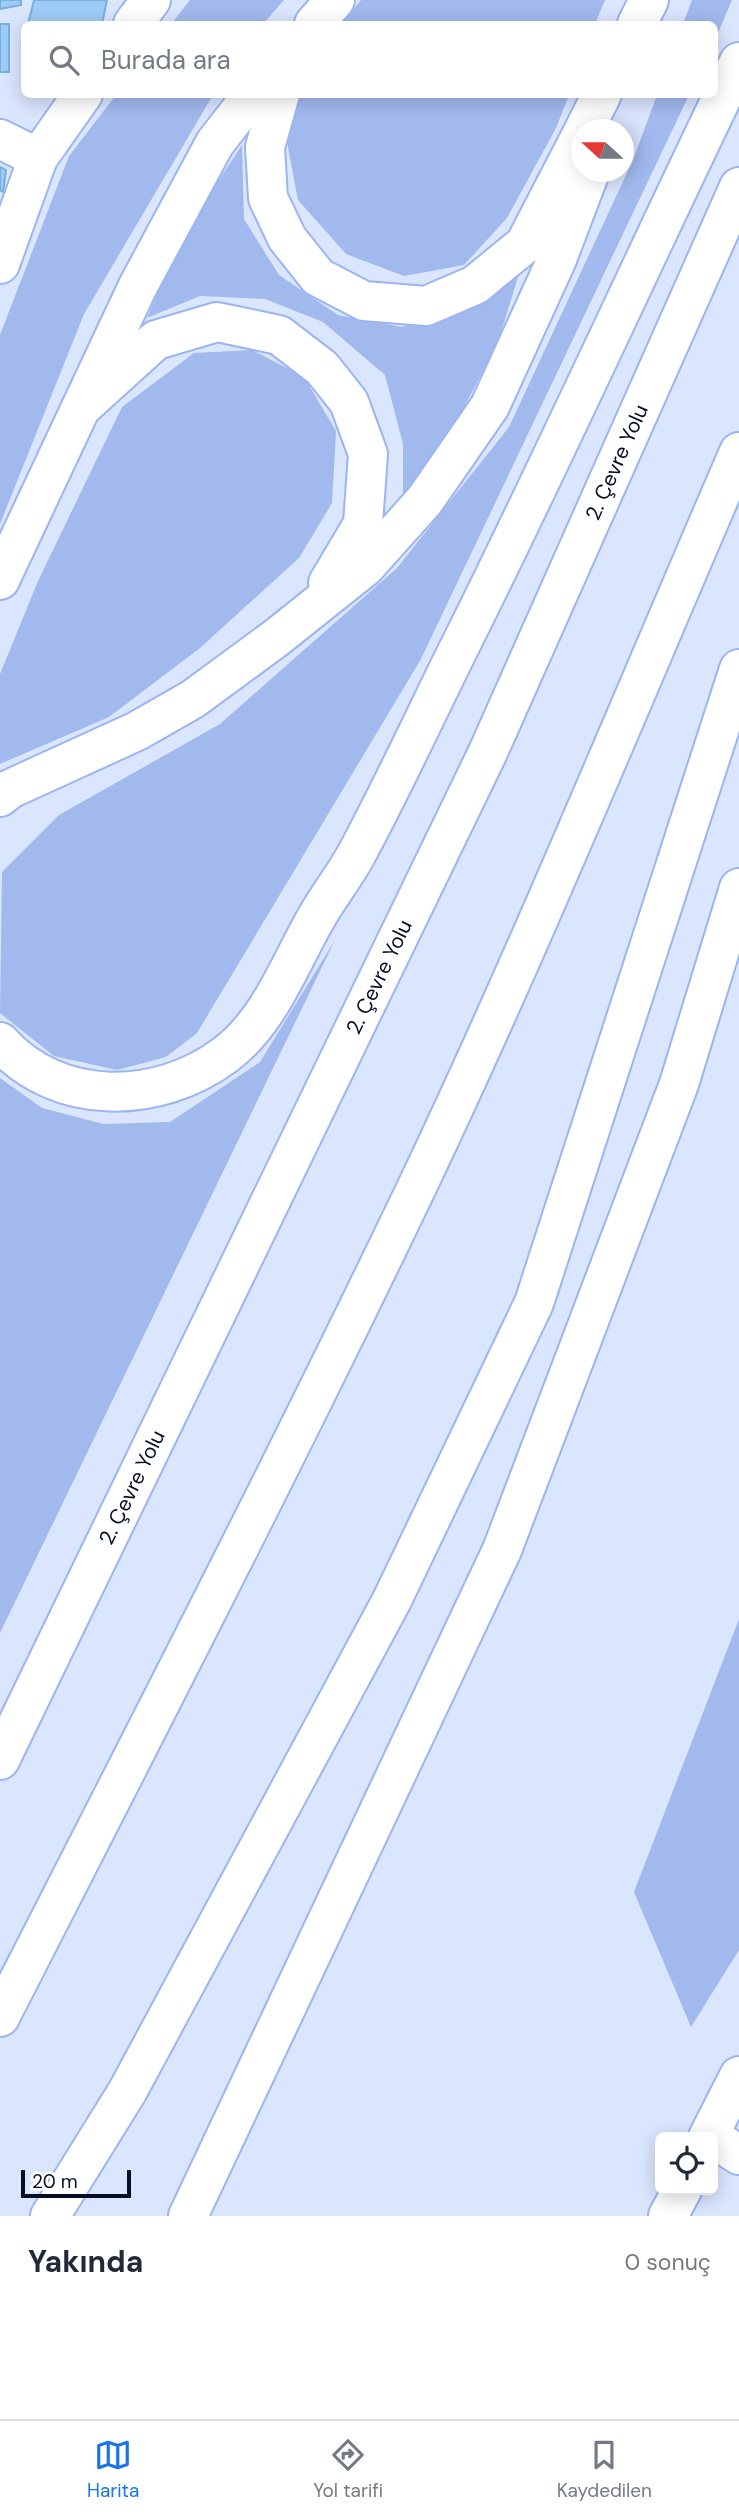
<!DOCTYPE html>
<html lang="tr">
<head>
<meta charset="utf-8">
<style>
	:root { --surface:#fff; --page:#f6f6f7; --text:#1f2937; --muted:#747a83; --line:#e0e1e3; --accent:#1a73e8 }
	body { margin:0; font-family:"DM Sans",sans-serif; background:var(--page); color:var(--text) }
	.controls { position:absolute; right:21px; bottom:21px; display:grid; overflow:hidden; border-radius:10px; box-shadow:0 4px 18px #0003 }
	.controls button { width:63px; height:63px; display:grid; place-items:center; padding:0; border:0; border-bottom:2px solid var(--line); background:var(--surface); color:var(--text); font:35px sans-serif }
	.compass { position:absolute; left:571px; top:119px; width:63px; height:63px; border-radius:50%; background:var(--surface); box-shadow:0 4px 18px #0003; rotate:291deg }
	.scale { position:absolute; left:21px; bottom:18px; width:110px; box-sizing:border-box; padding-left:7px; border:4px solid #060e23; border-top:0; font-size:19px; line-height:24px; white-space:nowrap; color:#060e23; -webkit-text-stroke:5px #fff; paint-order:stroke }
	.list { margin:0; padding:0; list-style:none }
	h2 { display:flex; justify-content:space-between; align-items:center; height:91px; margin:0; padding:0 28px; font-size:30px }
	h2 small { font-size:23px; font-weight:400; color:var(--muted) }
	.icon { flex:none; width:38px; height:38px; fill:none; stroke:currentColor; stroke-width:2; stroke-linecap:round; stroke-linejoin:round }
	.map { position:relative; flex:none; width:739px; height:2216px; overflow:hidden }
	.search { position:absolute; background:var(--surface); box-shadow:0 4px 18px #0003; left:21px; right:21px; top:21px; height:77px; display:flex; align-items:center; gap:18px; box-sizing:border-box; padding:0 24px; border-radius:10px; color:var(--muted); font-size:26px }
	.sheet { height:203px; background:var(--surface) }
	nav { display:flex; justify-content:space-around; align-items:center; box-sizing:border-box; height:98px; border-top:2px solid var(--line); background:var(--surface); font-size:19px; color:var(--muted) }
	nav a { display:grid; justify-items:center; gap:4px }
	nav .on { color:var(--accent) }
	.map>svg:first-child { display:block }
	.green { fill:#a2b9ee }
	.building { fill:#9ccbf6; stroke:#78afe0; stroke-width:2 }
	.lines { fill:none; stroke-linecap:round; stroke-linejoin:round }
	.minor-casing { stroke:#9bb5f2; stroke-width:42 }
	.highway-casing { stroke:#9bb5f2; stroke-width:42 }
	.minor { stroke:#fff; stroke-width:38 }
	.highway { stroke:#fff; stroke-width:38 }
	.labels { text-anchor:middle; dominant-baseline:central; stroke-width:5; stroke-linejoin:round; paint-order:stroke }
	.street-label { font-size:21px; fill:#060e23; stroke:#fff }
</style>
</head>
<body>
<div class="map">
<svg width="739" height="2216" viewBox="0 0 739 2216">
	<rect width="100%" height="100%" fill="#dae5fe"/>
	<g class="green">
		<path d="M 190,0 L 284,0 L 263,24 L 171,24 Z"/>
		<path d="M 361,0 L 605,0 L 595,24 L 341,24 Z"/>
		<path d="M 692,0 L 732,0 L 715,40 L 714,24 L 683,24 Z"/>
		<path d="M 116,95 L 213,95 L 84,314 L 0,524 L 0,335 L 69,156 Z"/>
		<path d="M 301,95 L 301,94 L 569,95 L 556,128 L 507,218 L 464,265 L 404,276 L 346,254 L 298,200 L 287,142 Z"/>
		<path d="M 657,95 L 689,95 L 421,659 L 197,1033 L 166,1057 L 117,1070 L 54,1056 L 0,1013 L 2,872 L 59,815 L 220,724 L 397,568 L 509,427 L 633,160 Z"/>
		<path d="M 242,145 L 244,219 L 279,275 L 338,315 L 402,327 L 475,302 L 523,261 L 497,345 L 462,411 L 403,497 L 403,444 L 385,375 L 323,322 L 265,299 L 200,296 L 147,318 L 183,234 Z"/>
		<path d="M 252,350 L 304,377 L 336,431 L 332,503 L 299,558 L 200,648 L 109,717 L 0,764 L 0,674 L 38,581 L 122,407 L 194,353 Z"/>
		<path d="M 335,940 L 0,1633 L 0,1078 L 42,1108 L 103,1124 L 170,1122 L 260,1062 Z"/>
		<path d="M 739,1619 L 739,1950 L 691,2027 L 634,1892 Z"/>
	</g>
	<g class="building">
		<path d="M 0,0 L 21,0 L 21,5 L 0,9 Z"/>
		<path d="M 34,0 L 107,0 L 102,24 L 28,24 Z"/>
		<rect x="0" y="24" width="9" height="48"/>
		<path d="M 0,167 L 6,170 L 3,192 L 0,190 Z"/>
	</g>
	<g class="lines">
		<defs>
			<g id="minor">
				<path d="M 133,24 L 151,0"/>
				<path d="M 0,139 L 38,158"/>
				<path d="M 0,264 L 38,158 L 83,94"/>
				<path d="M 708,2137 L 739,2076"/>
				<path d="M 713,2138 L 739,2155"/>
				<path d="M 188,2216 L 502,1550 L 679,1084 L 739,888"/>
				<path d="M 668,2216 L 682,2190"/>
			</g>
			<g id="highway">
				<path d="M 314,24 L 335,0"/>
				<path d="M 637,24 L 649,0"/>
				<path d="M 280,94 L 265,147 L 268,198 L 287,238 L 318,277 L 364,301 L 426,306 L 475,285 L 525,244 L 582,134"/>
				<path d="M 584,130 L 602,94"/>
				<path d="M 81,408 L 156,340 L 217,322 L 279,335 L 322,368 L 349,402 L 368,454 L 363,524 L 328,583"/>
				<path d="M 0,580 L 138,286 L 215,143 L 253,94"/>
				<path d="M 0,797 L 10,789 L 137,731 L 193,699 L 276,638 L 365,567 L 425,500 L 490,406 L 557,259 L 590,172"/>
				<path d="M 0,1042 C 58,1107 158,1105 225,1055 C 271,1021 291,960 319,913 C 331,893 345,875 356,855 C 391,790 422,723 454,658 C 553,461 643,260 739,62"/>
				<path id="s1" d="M 0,1760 L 488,752 L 739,187"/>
				<path d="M 0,2017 C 140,1743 281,1470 414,1193 C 530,950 632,699 739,452"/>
				<path d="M 50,2216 L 127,2092 L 392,1600 L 534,1303 L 739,669"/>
			</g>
		</defs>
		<use href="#minor" class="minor-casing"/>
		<use href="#highway" class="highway-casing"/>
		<use href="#minor" class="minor"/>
		<use href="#highway" class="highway"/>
	</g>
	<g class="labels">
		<g class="street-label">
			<text stroke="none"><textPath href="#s1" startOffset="1437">2. Çevre Yolu</textPath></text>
			<text stroke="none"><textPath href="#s1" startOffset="870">2. Çevre Yolu</textPath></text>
			<text stroke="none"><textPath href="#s1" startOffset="303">2. Çevre Yolu</textPath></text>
		</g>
	</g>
</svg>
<div class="controls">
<button><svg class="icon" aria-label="locate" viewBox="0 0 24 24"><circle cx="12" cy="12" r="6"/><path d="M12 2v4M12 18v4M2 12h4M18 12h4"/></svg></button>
</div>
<svg class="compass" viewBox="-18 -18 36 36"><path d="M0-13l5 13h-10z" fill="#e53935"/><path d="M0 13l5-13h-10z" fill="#747a83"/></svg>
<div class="scale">20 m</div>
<div class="search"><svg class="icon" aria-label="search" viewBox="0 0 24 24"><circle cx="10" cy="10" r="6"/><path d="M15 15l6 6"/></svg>Burada ara</div>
</div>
<section class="sheet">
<h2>Yakında<small>0 sonuç</small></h2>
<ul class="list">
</ul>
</section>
<nav>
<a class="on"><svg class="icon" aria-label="map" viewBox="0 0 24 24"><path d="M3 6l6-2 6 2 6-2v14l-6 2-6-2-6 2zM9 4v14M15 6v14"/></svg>Harita</a>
<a><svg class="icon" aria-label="directions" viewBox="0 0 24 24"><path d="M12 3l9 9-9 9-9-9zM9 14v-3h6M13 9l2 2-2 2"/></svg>Yol tarifi</a>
<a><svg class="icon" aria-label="saved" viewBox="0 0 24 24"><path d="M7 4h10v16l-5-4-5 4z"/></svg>Kaydedilen</a>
</nav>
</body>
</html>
